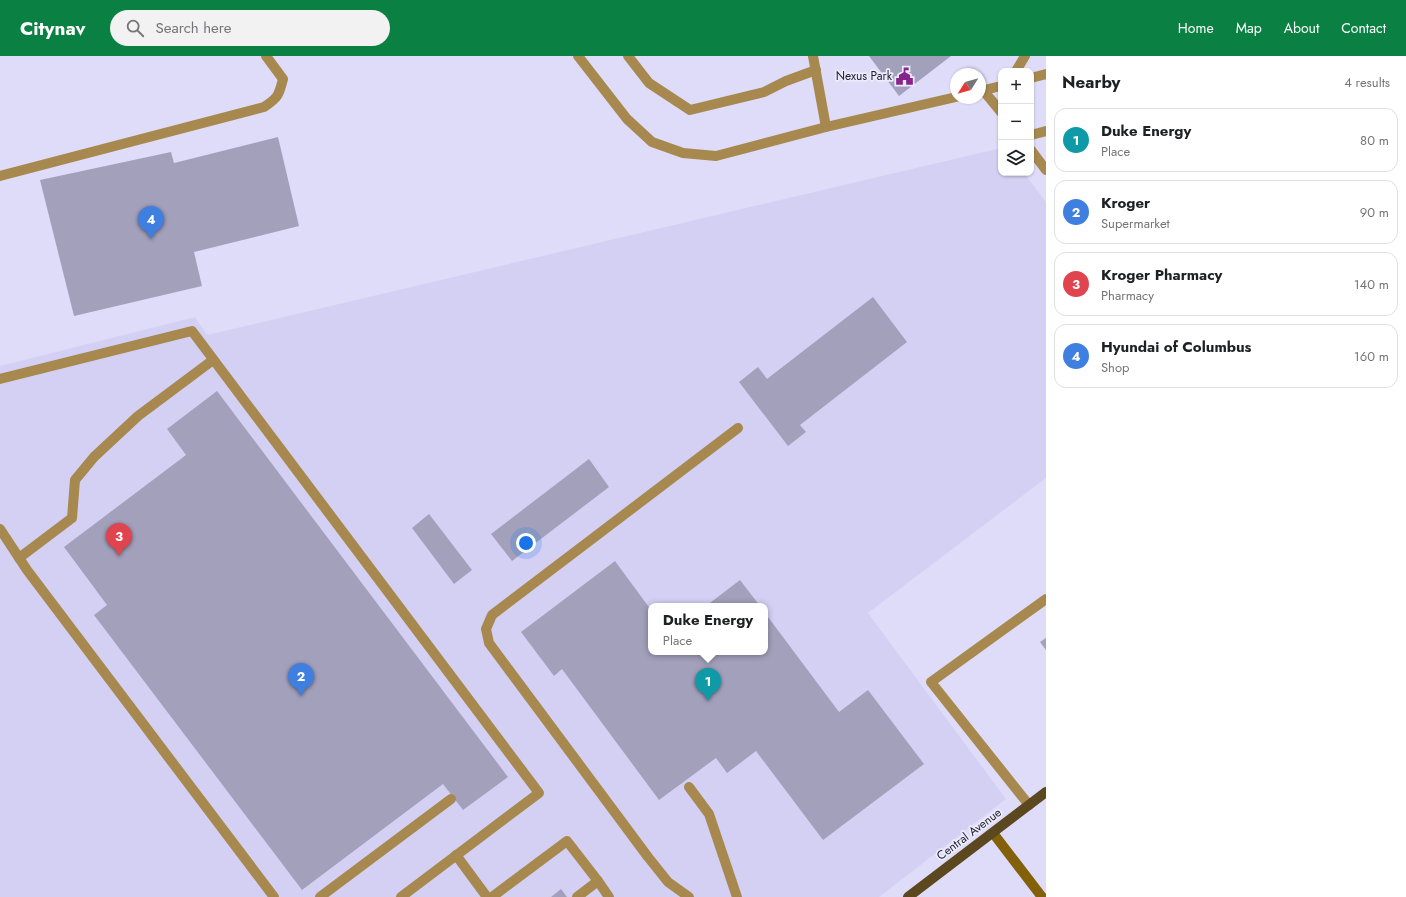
<!DOCTYPE html>
<html lang="en">
<head>
<meta charset="utf-8">
<style>
	:root { --surface:#fff; --page:#f2f2f2; --text:#202124; --muted:#757577; --line:#e0e0e0; --accent:#0b8043 }
	body { margin:0; font-family:Jost,sans-serif; background:var(--page); color:var(--text) }
	.controls { position:absolute; right:12px; top:12px; display:grid; overflow:hidden; border-radius:8px; box-shadow:0 1px 3px #0004 }
	.controls button { width:36px; height:36px; display:grid; place-items:center; padding:0; border:0; border-bottom:1px solid var(--line); background:var(--surface); color:var(--text); font:20px sans-serif }
	.compass { position:absolute; left:950px; top:12px; width:36px; height:36px; border-radius:50%; background:var(--surface); box-shadow:0 1px 3px #0004; rotate:233deg }
	.you { position:absolute; left:526px; top:487px; width:14px; height:14px; margin:-10px; border:3px solid #fff; border-radius:50%; background:#1a73e8; box-shadow:0 0 0 6px #1a73e833 }
	.badge { display:grid; place-items:center; width:26px; height:26px; border-radius:50%; background:var(--accent); color:#fff; font-size:13px; font-weight:700 }
	.pin { position:absolute; translate:-50% -33px; filter:drop-shadow(0 1px 2px #0008) }
	.pin::after { content:''; position:absolute; top:21px; width:14px; height:12px; background:inherit; clip-path:polygon(0 0,100% 0,50% 100%) }
	.popup { position:absolute; left:648px; top:547px; width:120px; height:52px; box-sizing:border-box; display:grid; place-content:center; border-radius:8px; background:var(--surface); filter:drop-shadow(0 1px 3px #0005); font-size:13px; white-space:nowrap; color:var(--muted) }
	.popup b { font-size:15px; color:var(--text) }
	.popup::after { content:''; position:absolute; left:50%; top:100%; margin-left:-8px; border:8px solid transparent; border-top-color:var(--surface) }
	.list { margin:0; padding:0; list-style:none }
	h2 { display:flex; justify-content:space-between; align-items:center; height:52px; margin:0; padding:0 16px; font-size:17px }
	h2 small { font-size:13px; font-weight:400; color:var(--muted) }
	.list li { display:grid; grid-template-columns:26px 1fr auto; gap:12px; align-items:center; box-sizing:border-box; height:64px; margin:0 8px 8px; padding:0 8px; border:1px solid var(--line); border-radius:12px }
	.list b { display:block; font-size:15px; white-space:nowrap }
	.list p { margin:0; font-size:13px; white-space:nowrap; color:var(--muted) }
	.list em { font-size:13px; font-style:normal; color:var(--muted) }
	.icon { flex:none; width:22px; height:22px; fill:none; stroke:currentColor; stroke-width:2; stroke-linecap:round; stroke-linejoin:round }
	.map { position:relative; flex:none; width:1046px; height:841px; overflow:hidden }
	header { display:flex; align-items:center; gap:24px; box-sizing:border-box; height:56px; padding:0 20px; background:var(--accent); color:#fff }
	header strong { font-size:19px }
	nav { display:flex; gap:22px; margin-inline-start:auto; font-size:14px }
	.search { width:280px; height:36px; background:var(--page); display:flex; align-items:center; gap:10px; box-sizing:border-box; padding:0 14px; border-radius:22px; color:var(--muted); font-size:15px }
	main { display:flex }
	aside { flex:1; background:var(--surface) }
	.map>svg:first-child { display:block }
	.built { fill:#d4d0f4; fill-rule:evenodd }
	.building { fill:#a3a0bc }
	.lines { fill:none; stroke-linecap:round; stroke-linejoin:round }
	.lane { stroke:#a7894f; stroke-width:10 }
	.secondary { stroke:#83600a; stroke-width:10 }
	.primary { stroke:#5c481f; stroke-width:10 }
	.labels { text-anchor:middle; dominant-baseline:central; stroke-width:3.5; stroke-linejoin:round; paint-order:stroke }
	.poi-label { font-size:12px; fill:#23222d; stroke:#ecebfd; text-anchor:end }
	.street-label { font-size:12px; fill:#23222d; stroke:#ecebfd }
</style>
</head>
<body>
<header>
<strong>Citynav</strong>
<div class="search"><svg class="icon" aria-label="search" viewBox="0 0 24 24"><circle cx="10" cy="10" r="6"/><path d="M15 15l6 6"/></svg>Search here</div>
<nav><a>Home</a><a>Map</a><a>About</a><a>Contact</a></nav>
</header>
<main>
<div class="map">
<svg width="1046" height="841" viewBox="0 0 1046 841">
	<rect width="100%" height="100%" fill="#dfdcfa"/>
	<path class="built" d="M 1001,92 L 1001,117 L 1024,117 L 1046,146 L 1046,422 L 868,557 L 1006,743 L 879,841 L 0,841 L 0,310 L 195,261 L 207,279 ZM 651,550 L 765,550 L 765,596 L 651,596 Z"/>
	<g class="building">
		<path d="M 869,0 L 951,0 L 899,40 Z"/>
		<path d="M 278,81 L 299,170 L 194,196 L 202,230 L 74,260 L 40,124 L 171,96 L 174,107 Z"/>
		<path d="M 873,241 L 907,286 L 800,369 L 806,376 L 788,390 L 739,326 L 758,311 L 767,323 Z"/>
		<path d="M 217,335 L 508,721 L 463,754 L 443,728 L 302,834 L 94,559 L 107,549 L 64,491 L 186,399 L 167,373 Z"/>
		<path d="M 589,403 L 609,431 L 512,505 L 491,478 Z"/>
		<path d="M 429,458 L 472,514 L 454,528 L 412,472 Z"/>
		<path d="M 615,505 L 651,554 L 651,596 L 765,596 L 765,557 L 839,656 L 868,634 L 924,708 L 823,784 L 756,695 L 727,717 L 716,702 L 659,744 L 562,613 L 554,620 L 521,576 Z"/>
		<path d="M 740,524 L 760,550 L 706,550 Z"/>
		<path d="M 1046,582 L 1046,594 L 1040,586 Z"/>
		<path d="M 561,833 L 567,841 L 551,841 Z"/>
	</g>
	<g class="lines">
		<g class="lane">
			<path d="M 578,0 L 627,63 L 652,86 L 683,97 L 716,100 L 826,71 L 956,41"/>
			<path d="M 628,0 L 649,27 L 690,54 L 764,36 L 786,25 L 816,14"/>
			<path d="M 813,0 L 826,71"/>
			<path d="M 1016,15 L 1025,0"/>
			<path d="M 1031,22 L 1046,18"/>
			<path d="M 983,34 L 1001,56"/>
			<path d="M 980,35 L 1001,30"/>
			<path d="M 1031,79 L 1046,75"/>
			<path d="M 1031,94 L 1046,114"/>
			<path d="M 0,120 L 264,51 C 278,42 279,39 283,23 L 266,0"/>
			<path d="M 0,323 L 192,275 L 539,737 L 401,841"/>
			<path d="M 0,473 L 27,514 L 274,841"/>
			<path d="M 19,502 L 72,462 L 75,424 L 94,401 L 138,360 L 213,304"/>
			<path d="M 689,731 L 709,758 L 737,841"/>
			<path d="M 1029,749 L 931,626 L 1046,543"/>
			<path d="M 456,799 L 487,841"/>
			<path d="M 320,841 L 451,743"/>
			<path d="M 492,841 L 567,785 L 598,825"/>
			<path d="M 577,841 L 598,825 L 609,841"/>
			<path d="M 689,841 L 668,826 L 648,801 L 489,587 L 486,573 L 492,559 L 738,372"/>
		</g>
		<path class="secondary" d="M 993,777 L 1042,841"/>
		<path class="primary" d="M 908,841 L 1046,736"/>
	</g>
	<defs>
		<symbol id="civic-bare" viewBox="-9 -9 18 18"><path d="M-.6-6.5H3V-4.5H.6V-3L4-1V1h2V6H-6V1h2V-1L-.6-3ZM-1.2 2.5V6h2.4V2.5Z" fill="#88238b" stroke="#ecebfd" stroke-width="2.5" paint-order="stroke"/></symbol>
	</defs>
	<g fill-rule="evenodd">
		<use href="#civic-bare" x="892" y="8" width="25" height="25"/>
	</g>
	<g class="labels">
		<g class="poi-label">
			<text x="892" y="20">Nexus Park</text>
		</g>
		<g class="street-label">
			<text transform="translate(969 778) rotate(-37)">Central Avenue</text>
		</g>
	</g>
</svg>
<div class="controls">
<button>+</button>
<button>−</button>
<button><svg class="icon" aria-label="layers" viewBox="0 0 24 24"><path d="M12 4l9 5-9 5-9-5zM3 14l9 5 9-5"/></svg></button>
</div>
<svg class="compass" viewBox="-18 -18 36 36"><path d="M0-13l5 13h-10z" fill="#e53935"/><path d="M0 13l5-13h-10z" fill="#757577"/></svg>
<div class="you"></div>
<div class="pin badge" style="left:708px;top:645px;background:#0f9aa8">1</div>
<div class="popup"><b>Duke Energy</b>Place</div>
<div class="pin badge" style="left:301px;top:640px;background:#3f7fe0">2</div>
<div class="pin badge" style="left:119px;top:500px;background:#e0444e">3</div>
<div class="pin badge" style="left:151px;top:183px;background:#3f7fe0">4</div>
</div>
<aside>
<h2>Nearby<small>4 results</small></h2>
<ul class="list">
<li><span class="badge" style="background:#0f9aa8">1</span><div><b>Duke Energy</b><p>Place</p></div><em>80 m</em></li>
<li><span class="badge" style="background:#3f7fe0">2</span><div><b>Kroger</b><p>Supermarket</p></div><em>90 m</em></li>
<li><span class="badge" style="background:#e0444e">3</span><div><b>Kroger Pharmacy</b><p>Pharmacy</p></div><em>140 m</em></li>
<li><span class="badge" style="background:#3f7fe0">4</span><div><b>Hyundai of Columbus</b><p>Shop</p></div><em>160 m</em></li>
</ul>
</aside>
</main>
</body>
</html>
